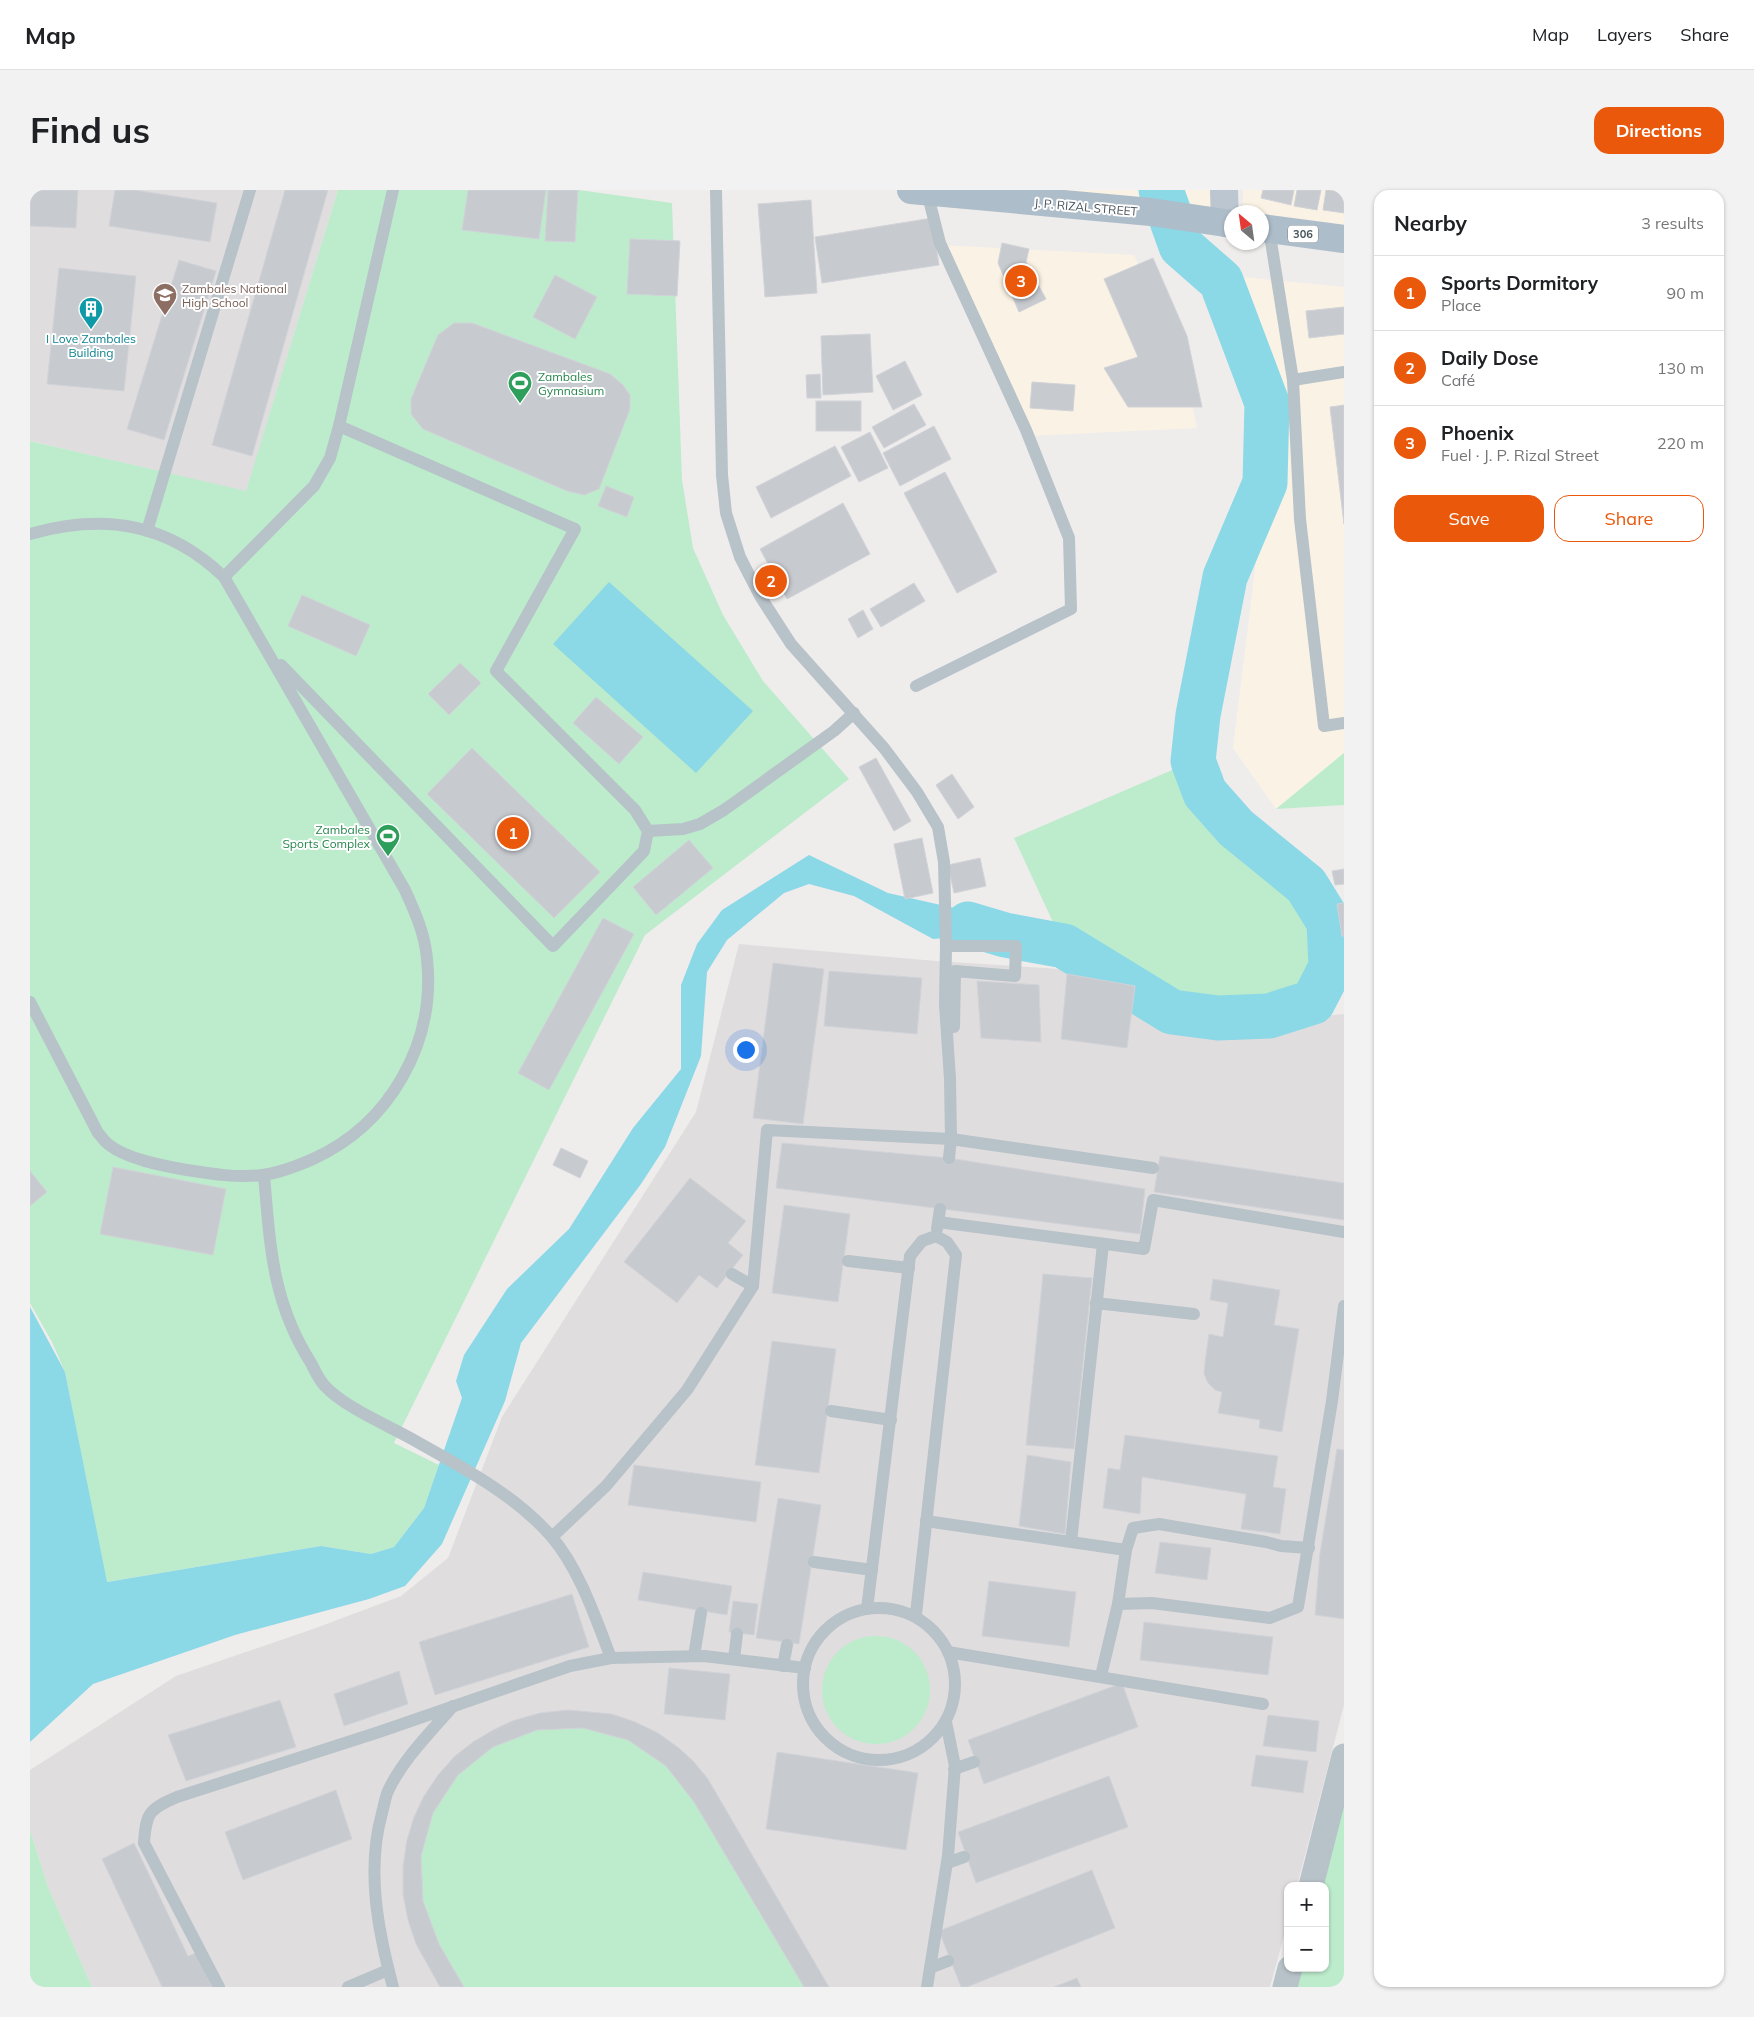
<!DOCTYPE html>
<html lang="en">
<head>
<meta charset="utf-8">
<style>
	:root { --surface:#fff; --page:#f2f2f2; --text:#202124; --muted:#757577; --line:#e0e0e0; --accent:#ea580c }
	body { margin:0; font-family:Mulish,sans-serif; background:var(--page); color:var(--text) }
	.controls { position:absolute; right:15px; bottom:15px; display:grid; overflow:hidden; border-radius:10px; box-shadow:0 1px 4px #0004 }
	.controls button { width:45px; height:45px; display:grid; place-items:center; padding:0; border:0; border-bottom:1px solid var(--line); background:var(--surface); color:var(--text); font:25px sans-serif }
	.compass { position:absolute; left:1194px; top:15px; width:45px; height:45px; border-radius:50%; background:var(--surface); box-shadow:0 1px 4px #0004; rotate:331deg }
	.you { position:absolute; left:715px; top:859px; width:18px; height:18px; margin:-12px; border:4px solid #fff; border-radius:50%; background:#1a73e8; box-shadow:0 0 0 8px #1a73e833 }
	.badge { display:grid; place-items:center; width:32px; height:32px; border-radius:50%; background:var(--accent); color:#fff; font-size:16px; font-weight:700 }
	.pin { position:absolute; translate:-50% -50%; border:2px solid #fff; box-shadow:0 1px 5px #0006 }
	.list { margin:0; padding:0; list-style:none }
	h2 { display:flex; justify-content:space-between; align-items:center; height:65px; margin:0; padding:0 20px; font-size:21px }
	h2 small { font-size:16px; font-weight:400; color:var(--muted) }
	.list li { display:grid; grid-template-columns:32px 1fr auto; gap:15px; align-items:center; box-sizing:border-box; height:75px; padding:0 20px; border-top:1px solid var(--line) }
	.list b { display:block; font-size:19px; white-space:nowrap }
	.list p { margin:0; font-size:16px; white-space:nowrap; color:var(--muted) }
	.list em { font-size:16px; font-style:normal; color:var(--muted) }
	.actions { display:flex; gap:10px; padding:15px 20px }
	.actions a { flex:1; padding:11px 0; border:1px solid var(--accent); border-radius:15px; text-align:center; font-size:18px; color:var(--accent) }
	.actions .main { background:var(--accent); color:#fff }
	.map { position:relative; flex:none; width:1314px; height:1797px; overflow:hidden; border-radius:15px }
	header { display:flex; align-items:center; gap:30px; box-sizing:border-box; height:70px; padding:0 25px; background:var(--surface); border-bottom:1px solid var(--line) }
	header strong { font-size:24px }
	nav { display:flex; gap:28px; margin-inline-start:auto; font-size:18px }
	.intro { display:flex; align-items:center; justify-content:space-between; box-sizing:border-box; height:120px; padding:0 30px }
	h1 { margin:0; font-size:35px }
	.button { padding:12px 22px; border-radius:15px; background:var(--accent); color:#fff; font-size:18px; font-weight:700 }
	main { display:flex; gap:30px; padding:0 30px }
	aside { flex:1; background:var(--surface); border-radius:15px; box-shadow:0 1px 4px #0004 }
	.map>svg:first-child { display:block }
	.commercial { fill:#faf3e5 }
	.education { fill:#e0ddde }
	.green { fill:#bceccc }
	.water { fill:#8bd8e7 }
	.lines { fill:none; stroke-linecap:round; stroke-linejoin:round }
	.river { stroke:#8bd8e7; stroke-width:45 }
	.building { fill:#c7cacf; stroke:#d1d3d8 }
	.lane { stroke:#b8c2c9; stroke-width:12 }
	.street { stroke:#b8c2c9; stroke-width:25 }
	.secondary { stroke:#bbc6d0; stroke-width:28 }
	.primary { stroke:#adbdca; stroke-width:28 }
	.labels { text-anchor:middle; dominant-baseline:central; stroke-width:4; stroke-linejoin:round; paint-order:stroke }
	.shield { fill:#fff; stroke:#7e858b; stroke-width:1 }
	.shield-label { font-size:11px; font-weight:bold; fill:#465159 }
	.street-label { font-size:12px; fill:#465159; stroke:#fff }
	.education-label { font-size:12px; fill:#785e54; stroke:#fff; text-anchor:start }
	.culture-label { font-size:12px; fill:#0d838f; stroke:#fff }
	.leisure-label { font-size:12px; fill:#27864d; stroke:#fff; text-anchor:start }
</style>
</head>
<body>
<header>
<strong>Map</strong>
<nav><a>Map</a><a>Layers</a><a>Share</a></nav>
</header>
<div class="intro"><h1>Find us</h1><a class="button">Directions</a></div>
<main>
<div class="map">
<svg width="1314" height="1797" viewBox="0 0 1314 1797">
	<rect width="100%" height="100%" fill="#efecec"/>
	<g class="commercial">
		<path d="M 989,0 L 1184,0 L 1186,18 Z"/>
		<path d="M 1213,0 L 1314,0 L 1314,51 L 1232,42 L 1232,22 L 1213,22 Z"/>
		<path d="M 907,55 L 1104,65 L 1151,163 L 1167,238 L 996,246 Z"/>
		<path d="M 1181,84 L 1314,97 L 1314,563 L 1246,619 L 1203,558 L 1226,372 L 1251,254 Z"/>
	</g>
	<g class="education">
		<path d="M 0,0 L 308,0 L 216,302 L 1,251 L 0,253 Z"/>
		<path d="M 709,754 L 906,771 L 1045,780 L 1166,838 L 1314,824 L 1314,1515 L 1267,1696 L 1258,1696 L 1258,1731 L 1240,1797 L 62,1797 L 18,1697 L 0,1640 L 0,1580 L 146,1486 L 283,1439 L 371,1406 L 418,1368 L 472,1227 L 666,922 Z"/>
	</g>
	<g class="green">
		<path d="M 308,0 L 549,0 L 642,13 L 652,290 L 663,358 L 693,425 L 733,491 L 819,589 L 615,745 L 364,1253 L 409,1275 L 394,1318 L 364,1357 L 341,1364 L 291,1356 L 76,1392 L 35,1182 L 22,1152 L 0,1113 L 0,251 L 216,301 Z"/>
		<path d="M 1314,563 L 1314,615 L 1246,619 Z"/>
		<path d="M 1163,571 L 1175,603 L 1206,638 L 1276,695 L 1299,732 L 1301,777 L 1283,812 L 1239,826 L 1188,828 L 1142,822 L 1034,756 L 984,648 Z"/>
		<circle cx="846" cy="1500" r="54"/>
		<path d="M 553,1538 L 598,1550 L 636,1576 L 664,1612 L 774,1797 L 434,1797 L 409,1754 L 393,1711 L 391,1666 L 403,1623 L 428,1585 L 463,1557 L 507,1540 Z"/>
		<path d="M 1314,1596 L 1314,1797 L 1263,1797 L 1267,1778 L 1295,1778 L 1295,1696 L 1288,1696 Z"/>
		<path d="M 0,1640 L 18,1697 L 62,1797 L 0,1797 Z"/>
	</g>
	<g class="water">
		<path d="M 579,392 L 723,521 L 666,583 L 523,454 Z"/>
		<path d="M 779,665 L 858,703 L 955,725 L 997,750 L 949,745 L 903,749 L 824,706 L 779,694 L 754,703 L 697,750 L 677,782 L 671,866 L 635,957 L 611,994 L 491,1153 L 475,1211 L 412,1354 L 375,1396 L 339,1409 L 205,1445 L 63,1494 L 0,1552 L 0,1117 L 35,1182 L 77,1392 L 291,1356 L 341,1364 L 364,1357 L 394,1318 L 432,1208 L 426,1191 L 434,1165 L 477,1099 L 539,1039 L 603,938 L 651,879 L 651,795 L 667,754 L 692,720 Z"/>
	</g>
	<g class="lines">
		<path class="river" d="M 938,734 L 975,745 L 1034,756 L 1142,822 L 1188,828 L 1239,826 L 1283,812 L 1301,777 L 1299,732 L 1276,695 L 1206,638 L 1175,603 L 1163,571 L 1168,525 L 1195,387 L 1235,293 L 1237,213 L 1191,91 L 1151,56 L 1131,0"/>
	</g>
	<g class="building">
		<path d="M 0,0 L 48,0 L 46,38 L 0,36 Z"/>
		<path d="M 85,0 L 105,0 L 187,13 L 180,52 L 79,36 Z"/>
		<path d="M 255,0 L 298,0 L 222,266 L 182,255 Z"/>
		<path d="M 438,0 L 516,0 L 509,49 L 432,40 Z"/>
		<path d="M 518,0 L 548,0 L 545,52 L 515,51 Z"/>
		<path d="M 1233,0 L 1264,0 L 1261,15 L 1231,8 Z"/>
		<path d="M 1267,0 L 1291,0 L 1287,20 L 1264,16 Z"/>
		<path d="M 1296,0 L 1314,0 L 1314,23 L 1293,20 Z"/>
		<path d="M 781,10 L 787,103 L 735,107 L 728,14 Z"/>
		<path d="M 902,28 L 909,75 L 792,93 L 785,47 Z"/>
		<path d="M 600,49 L 650,51 L 647,106 L 597,104 Z"/>
		<path d="M 972,53 L 999,59 L 996,72 L 1016,109 L 989,122 L 968,73 Z"/>
		<path d="M 1123,68 L 1157,146 L 1172,217 L 1098,217 L 1074,178 L 1108,167 L 1074,89 Z"/>
		<path d="M 149,70 L 186,81 L 134,250 L 97,239 Z"/>
		<path d="M 29,78 L 106,86 L 94,201 L 17,194 Z"/>
		<path d="M 525,85 L 567,107 L 545,149 L 503,127 Z"/>
		<path d="M 1314,117 L 1314,144 L 1279,148 L 1276,121 Z"/>
		<path d="M 424,133 L 442,133 L 580,184 L 593,195 L 600,205 L 600,219 L 569,299 L 554,305 L 537,301 L 393,239 L 381,224 L 381,209 L 408,145 Z"/>
		<path d="M 840,144 L 843,202 L 793,205 L 791,146 Z"/>
		<path d="M 875,171 L 892,205 L 863,220 L 846,186 Z"/>
		<path d="M 790,184 L 791,208 L 777,208 L 776,185 Z"/>
		<path d="M 1002,192 L 1045,195 L 1043,221 L 1000,218 Z"/>
		<rect x="786" y="211" width="45" height="30"/>
		<path d="M 884,214 L 896,235 L 854,258 L 842,237 Z"/>
		<path d="M 1314,215 L 1314,334 L 1300,217 Z"/>
		<path d="M 904,236 L 921,269 L 870,296 L 853,263 Z"/>
		<path d="M 840,242 L 858,278 L 829,292 L 811,257 Z"/>
		<path d="M 805,256 L 821,286 L 741,328 L 726,297 Z"/>
		<path d="M 915,282 L 967,382 L 927,403 L 874,303 Z"/>
		<path d="M 576,296 L 604,307 L 597,327 L 568,316 Z"/>
		<path d="M 813,313 L 840,364 L 757,409 L 730,359 Z"/>
		<path d="M 884,393 L 895,411 L 851,437 L 840,419 Z"/>
		<path d="M 272,405 L 340,435 L 326,466 L 258,436 Z"/>
		<path d="M 833,420 L 843,439 L 828,448 L 818,429 Z"/>
		<path d="M 430,473 L 451,493 L 419,525 L 398,504 Z"/>
		<path d="M 566,507 L 613,547 L 589,574 L 543,533 Z"/>
		<path d="M 442,558 L 570,682 L 524,728 L 397,604 Z"/>
		<path d="M 846,568 L 881,631 L 864,641 L 829,577 Z"/>
		<path d="M 922,584 L 944,617 L 928,629 L 906,595 Z"/>
		<path d="M 892,648 L 903,703 L 875,709 L 864,654 Z"/>
		<path d="M 659,650 L 683,678 L 626,725 L 603,697 Z"/>
		<path d="M 950,668 L 956,696 L 924,703 L 918,675 Z"/>
		<path d="M 1314,679 L 1314,694 L 1305,695 L 1302,681 Z"/>
		<path d="M 1314,713 L 1314,746 L 1312,746 L 1307,714 Z"/>
		<path d="M 573,728 L 604,744 L 519,900 L 488,883 Z"/>
		<path d="M 743,773 L 794,779 L 773,934 L 723,928 Z"/>
		<path d="M 799,781 L 892,788 L 887,844 L 794,836 Z"/>
		<path d="M 1037,784 L 1105,796 L 1097,858 L 1031,849 Z"/>
		<path d="M 947,791 L 1009,795 L 1011,852 L 951,848 Z"/>
		<path d="M 752,953 L 919,968 L 1115,999 L 1110,1044 L 746,998 Z"/>
		<path d="M 531,958 L 558,971 L 550,988 L 523,975 Z"/>
		<path d="M 1130,966 L 1314,993 L 1314,1030 L 1124,1002 Z"/>
		<path d="M 83,977 L 196,999 L 183,1065 L 70,1044 Z"/>
		<path d="M 0,981 L 17,1002 L 0,1016 Z"/>
		<path d="M 660,988 L 716,1031 L 698,1053 L 713,1065 L 687,1098 L 669,1085 L 647,1113 L 594,1072 Z"/>
		<path d="M 754,1015 L 820,1024 L 808,1112 L 742,1103 Z"/>
		<path d="M 1013,1084 L 1062,1088 L 1044,1259 L 996,1255 Z"/>
		<path d="M 1183,1089 L 1250,1100 L 1244,1135 L 1269,1139 L 1252,1242 L 1229,1238 L 1230,1230 L 1188,1223 L 1192,1202 L 1185,1200 L 1178,1193 L 1174,1184 L 1175,1172 L 1179,1144 L 1193,1147 L 1198,1113 L 1180,1110 Z"/>
		<path d="M 742,1151 L 806,1159 L 789,1283 L 725,1275 Z"/>
		<path d="M 1095,1245 L 1248,1266 L 1243,1297 L 1256,1299 L 1250,1344 L 1211,1339 L 1216,1304 L 1112,1287 L 1110,1324 L 1073,1318 L 1078,1278 L 1090,1280 Z"/>
		<path d="M 1307,1259 L 1314,1260 L 1314,1429 L 1285,1425 L 1290,1363 Z"/>
		<path d="M 997,1265 L 1041,1272 L 1035,1344 L 989,1336 Z"/>
		<path d="M 604,1275 L 731,1292 L 726,1332 L 598,1315 Z"/>
		<path d="M 748,1308 L 791,1315 L 769,1454 L 726,1448 Z"/>
		<path d="M 1130,1352 L 1181,1358 L 1177,1390 L 1125,1383 Z"/>
		<path d="M 613,1382 L 702,1396 L 697,1425 L 608,1410 Z"/>
		<path d="M 959,1391 L 1046,1402 L 1039,1457 L 952,1446 Z"/>
		<path d="M 542,1404 L 559,1457 L 405,1505 L 389,1452 Z"/>
		<path d="M 703,1411 L 728,1414 L 724,1445 L 699,1442 Z"/>
		<path d="M 1114,1432 L 1243,1447 L 1238,1485 L 1110,1470 Z"/>
		<path d="M 639,1478 L 700,1484 L 695,1530 L 634,1524 Z"/>
		<path d="M 369,1481 L 378,1514 L 314,1536 L 304,1504 Z"/>
		<path d="M 1092,1493 L 1108,1537 L 954,1594 L 938,1550 Z"/>
		<path d="M 250,1510 L 266,1557 L 156,1591 L 138,1545 Z"/>
		<path d="M 538,1520 L 582,1524 L 605,1532 L 628,1543 L 649,1558 L 664,1572 L 678,1589 L 799,1797 L 774,1797 L 664,1612 L 636,1576 L 598,1550 L 553,1538 L 507,1540 L 463,1557 L 428,1585 L 403,1623 L 391,1666 L 393,1711 L 409,1754 L 434,1797 L 410,1797 L 386,1754 L 378,1730 L 373,1704 L 373,1676 L 377,1650 L 384,1627 L 394,1606 L 408,1585 L 425,1566 L 443,1552 L 463,1540 L 482,1531 L 510,1523 Z"/>
		<path d="M 1238,1525 L 1289,1531 L 1286,1562 L 1233,1556 Z"/>
		<path d="M 747,1562 L 888,1583 L 876,1660 L 736,1639 Z"/>
		<path d="M 1226,1565 L 1278,1571 L 1273,1603 L 1221,1596 Z"/>
		<path d="M 1079,1586 L 1098,1637 L 946,1693 L 928,1642 Z"/>
		<path d="M 306,1600 L 322,1649 L 213,1690 L 195,1642 Z"/>
		<path d="M 104,1653 L 158,1766 L 166,1763 L 182,1797 L 132,1797 L 72,1669 Z"/>
		<path d="M 1062,1680 L 1085,1738 L 937,1797 L 931,1797 L 909,1741 Z"/>
		<path d="M 1047,1788 L 1051,1797 L 1024,1797 Z"/>
	</g>
	<g class="lines">
		<g class="lane">
			<path d="M 686,0 L 692,285 L 696,323 L 710,367 L 730,406 L 761,454 L 854,558 L 887,602 L 908,637 L 914,672 L 916,756 L 915,814 L 920,889 L 921,949 L 919,968"/>
			<path d="M 1239,39 L 1263,190 L 1270,329 L 1294,536 L 1314,533"/>
			<path d="M 1263,190 L 1314,182"/>
			<path d="M 117,341 L 220,0"/>
			<path d="M 0,344 C 74,323 138,333 194,387 L 375,700 C 385,722 395,744 397,769 C 406,853 360,934 283,969 C 267,976 250,983 232,985 C 207,988 182,984 157,980 C 134,976 96,969 78,954 C 74,951 71,946 68,943 L 0,812"/>
			<path d="M 194,387 L 284,296 L 300,268 L 309,236 L 363,0"/>
			<path d="M 251,475 L 523,756 L 614,661 L 618,641 L 605,620 L 466,481 L 545,339 L 309,236"/>
			<path d="M 886,496 L 1041,419 L 1039,348 L 996,240 L 910,53 L 897,2"/>
			<path d="M 618,641 L 653,639 L 670,634 L 694,620 L 804,541 L 824,523"/>
			<path d="M 916,756 L 986,756 L 985,786 L 925,781 L 924,837"/>
			<path d="M 234,985 C 240,1055 242,1112 281,1173 C 285,1181 289,1190 295,1196 C 314,1217 357,1235 382,1249 C 431,1277 483,1303 521,1346 C 549,1378 566,1429 581,1468"/>
			<path d="M 908,1032 L 1114,1059 L 1123,1010 L 1314,1042"/>
			<path d="M 907,1039 L 910,1019"/>
			<path d="M 818,1071 L 879,1078"/>
			<path d="M 702,1084 L 723,1096"/>
			<path d="M 1066,1113 L 1164,1124"/>
			<path d="M 801,1221 L 861,1230"/>
			<path d="M 896,1331 L 1096,1360"/>
			<path d="M 522,1347 L 576,1296 L 657,1200 L 723,1096 L 737,940 L 921,949 L 1123,978"/>
			<path d="M 1041,1352 L 1073,1054"/>
			<path d="M 784,1372 L 842,1380"/>
			<path d="M 1088,1414 L 1122,1413 L 1240,1428 L 1268,1417 L 1302,1211 L 1314,1116"/>
			<circle cx="849" cy="1494" r="76"/>
			<path d="M 837,1419 L 880,1066 L 892,1051 L 906,1046 L 917,1052 L 926,1065 L 886,1424"/>
			<path d="M 918,1462 L 1233,1514"/>
			<path d="M 664,1466 L 671,1423"/>
			<path d="M 704,1469 L 707,1444"/>
			<path d="M 753,1476 L 757,1455"/>
			<path d="M 1071,1486 L 1088,1414 L 1096,1360 L 1103,1338 L 1129,1334 L 1236,1352 L 1251,1356 L 1279,1358"/>
			<path d="M 924,1579 L 944,1572"/>
			<path d="M 917,1673 L 934,1667"/>
			<path d="M 900,1778 L 918,1771"/>
			<path d="M 189,1797 L 114,1653 C 116,1623 119,1619 147,1607 L 349,1542 L 540,1476 L 581,1468 L 674,1466 L 775,1478"/>
			<path d="M 318,1797 L 358,1780"/>
			<path d="M 363,1797 C 348,1741 336,1680 352,1623 C 354,1616 355,1608 358,1601 C 373,1569 400,1543 423,1516"/>
			<path d="M 897,1797 L 918,1666 L 925,1576 L 916,1532"/>
		</g>
		<g class="street">
			<path d="M 1281,1696 L 1314,1566"/>
			<path d="M 1255,1797 L 1260,1778"/>
		</g>
		<path class="secondary" d="M 1194,0 L 1195,33"/>
		<g class="primary">
			<path d="M 881,0 L 1121,22 L 1202,34"/>
			<path d="M 1232,38 L 1314,49"/>
		</g>
	</g>
	<defs>
		<symbol id="school-pin" viewBox="-11 -11 22 30"><path d="M0 17L-7.5 6A9.5 9.5 0 1 1 7.5 6Z" fill="#8d6e63" stroke="#fff"/><path d="M0-5L7-2L0 1L-7-2ZM-4 1L0 2.5L4 1V4Q0 6-4 4Z" fill="#fff"/></symbol>
		<symbol id="building-pin" viewBox="-11 -11 22 30"><path d="M0 17L-7.5 6A9.5 9.5 0 1 1 7.5 6Z" fill="#0f9aa8" stroke="#fff"/><path d="M-4-6H4V6H1V3H-1V6H-4ZM-2.5-4.3h1.7v1.8h-1.7ZM.8-4.3h1.7v1.8H.8ZM-2.5-1h1.7V.8h-1.7ZM.8-1h1.7V.8H.8Z" fill="#fff"/></symbol>
		<symbol id="stadium-pin" viewBox="-11 -11 22 30"><path d="M0 17L-7.5 6A9.5 9.5 0 1 1 7.5 6Z" fill="#2e9e5b" stroke="#fff"/><path d="M0-5a6.5 5 0 1 0 0 10a6.5 5 0 1 0 0-10ZM-3.5-1.8h7v3.6h-7Z" fill="#fff"/></symbol>
	</defs>
	<g fill-rule="evenodd">
		<use href="#school-pin" x="121" y="91" width="28" height="38"/>
		<use href="#building-pin" x="47" y="105" width="28" height="38"/>
		<use href="#stadium-pin" x="476" y="179" width="28" height="38"/>
		<use href="#stadium-pin" x="344" y="632" width="28" height="38"/>
	</g>
	<g class="labels">
		<rect class="shield" x="1258" y="35.5" width="30" height="17" rx="4"/>
		<g class="shield-label">
			<text x="1273" y="44">306</text>
		</g>
		<g class="street-label">
			<text transform="translate(1056 17) rotate(5)">J. P. RIZAL STREET</text>
		</g>
		<g class="education-label">
			<text x="152" y="98">Zambales National<tspan x="152" dy="14">High School</tspan></text>
		</g>
		<g class="culture-label">
			<text x="61" y="148">I Love Zambales<tspan x="61" dy="14">Building</tspan></text>
		</g>
		<g class="leisure-label">
			<text x="508" y="186">Zambales<tspan x="508" dy="14">Gymnasium</tspan></text>
			<text x="340" y="639" text-anchor="end">Zambales<tspan x="340" dy="14">Sports Complex</tspan></text>
		</g>
	</g>
</svg>
<div class="controls">
<button>+</button>
<button>−</button>
</div>
<svg class="compass" viewBox="-18 -18 36 36"><path d="M0-13l5 13h-10z" fill="#e53935"/><path d="M0 13l5-13h-10z" fill="#757577"/></svg>
<div class="you"></div>
<div class="pin badge" style="left:483px;top:643px">1</div>
<div class="pin badge" style="left:741px;top:391px">2</div>
<div class="pin badge" style="left:991px;top:91px">3</div>
</div>
<aside>
<h2>Nearby<small>3 results</small></h2>
<ul class="list">
<li><span class="badge">1</span><div><b>Sports Dormitory</b><p>Place</p></div><em>90 m</em></li>
<li><span class="badge">2</span><div><b>Daily Dose</b><p>Café</p></div><em>130 m</em></li>
<li><span class="badge">3</span><div><b>Phoenix</b><p>Fuel · J. P. Rizal Street</p></div><em>220 m</em></li>
</ul>
<div class="actions"><a class="main">Save</a><a>Share</a></div>
</aside>
</main>
</body>
</html>
